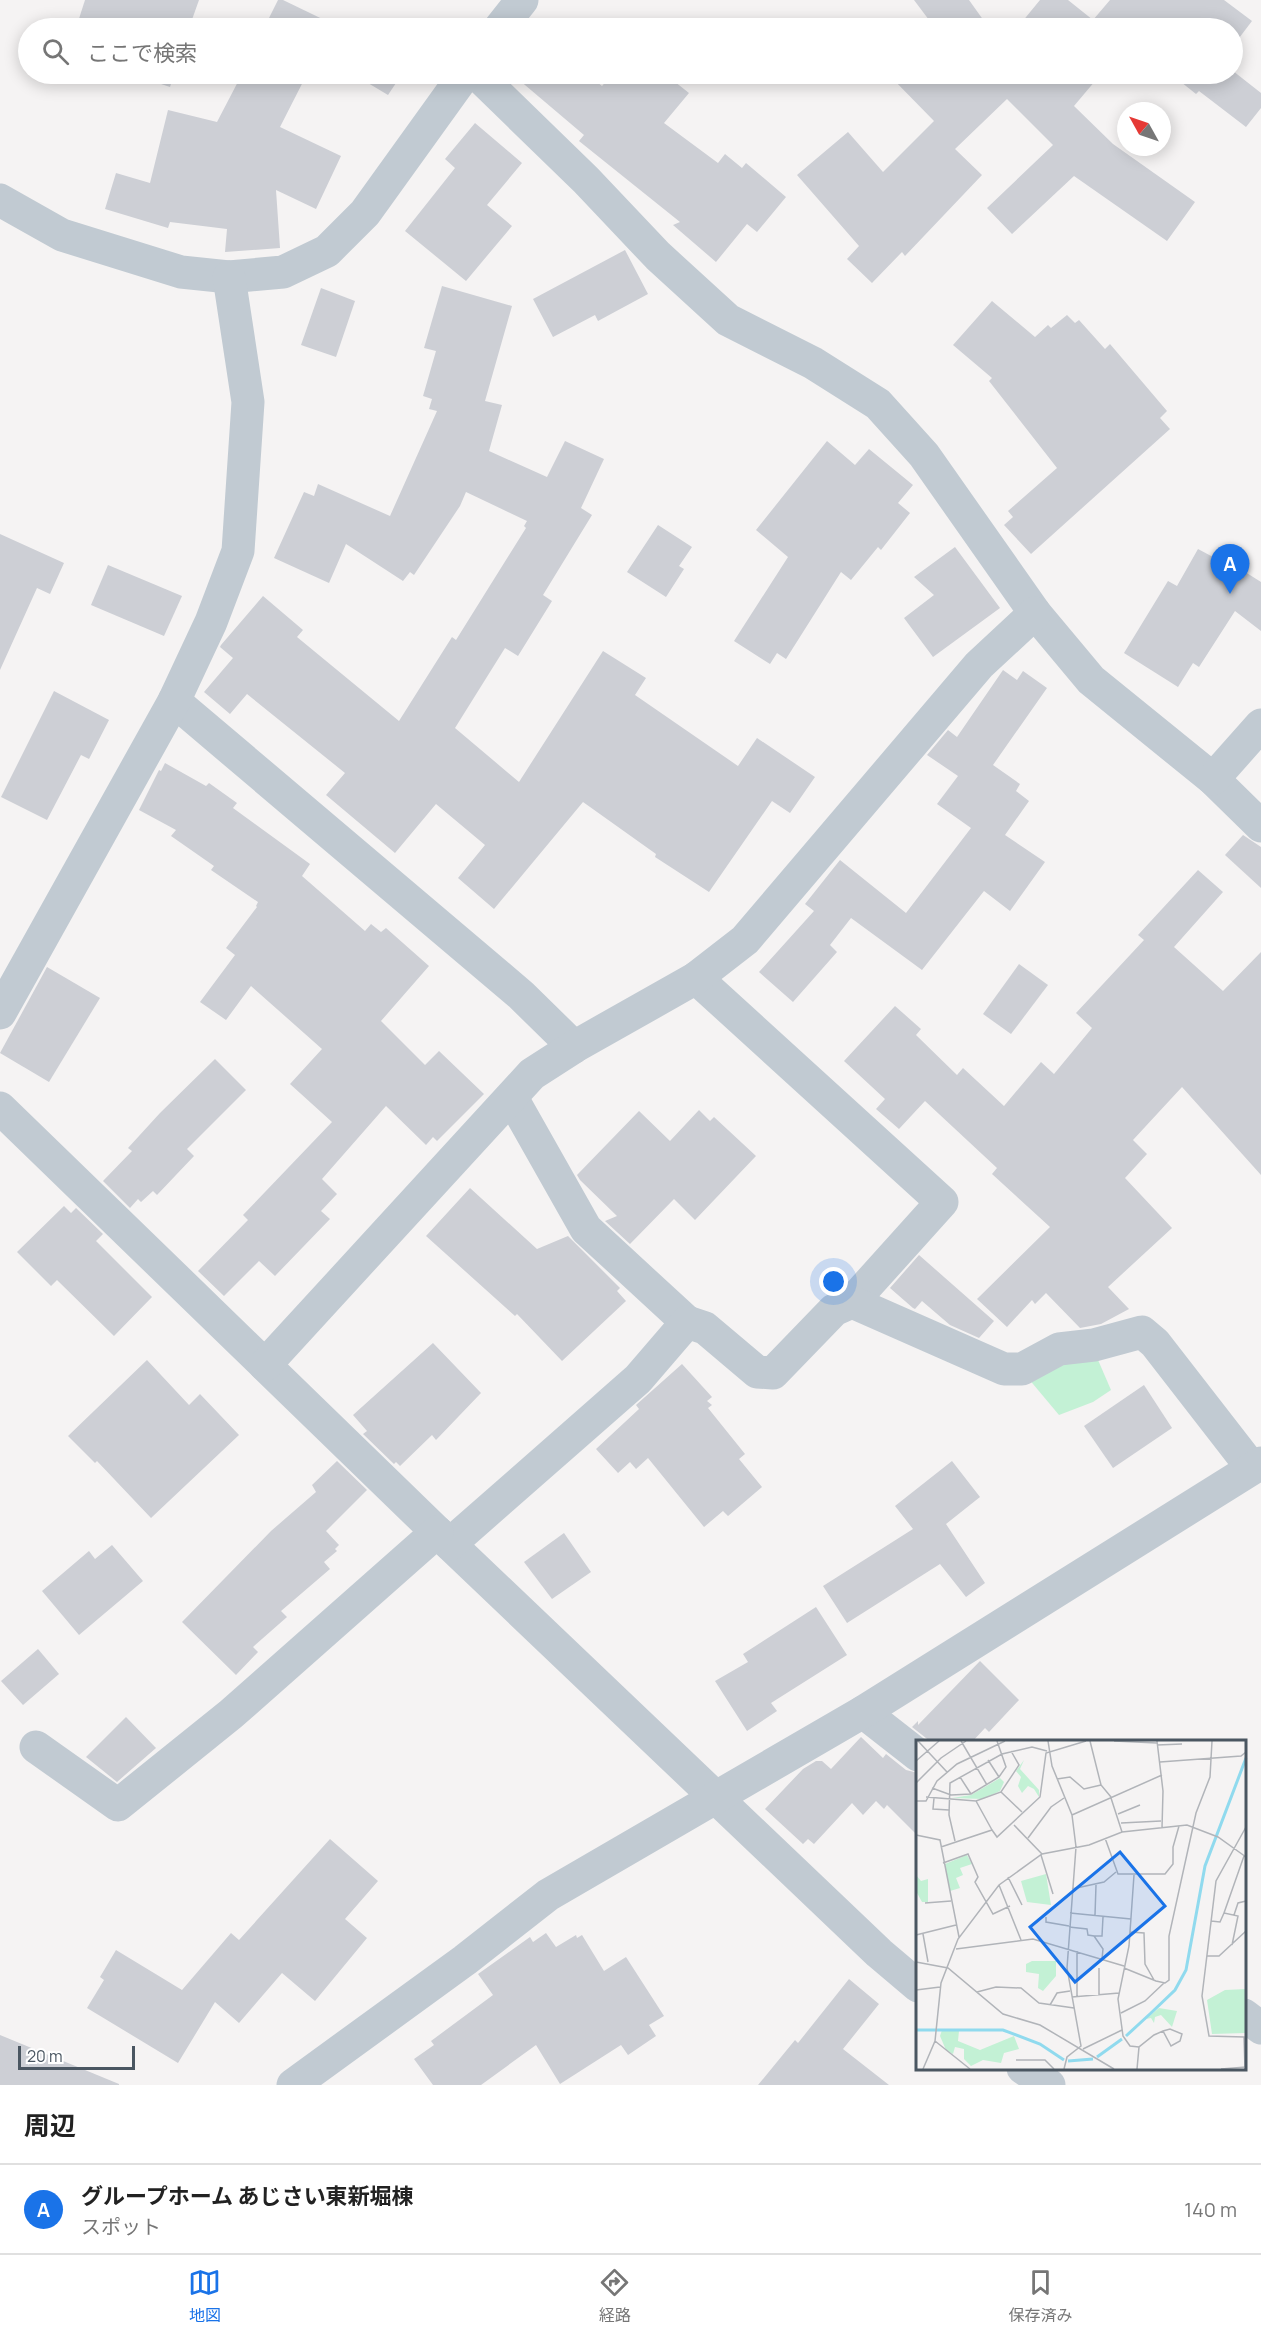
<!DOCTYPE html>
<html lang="ja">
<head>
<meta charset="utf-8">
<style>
	:root { --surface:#fff; --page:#f2f2f2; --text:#222; --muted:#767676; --line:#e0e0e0; --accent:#1a73e8 }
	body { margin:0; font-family:Manrope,"Noto Sans JP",sans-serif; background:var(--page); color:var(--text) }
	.compass { position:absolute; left:1117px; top:102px; width:54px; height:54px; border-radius:50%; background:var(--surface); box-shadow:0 3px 15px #0003; rotate:310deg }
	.scale { position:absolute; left:18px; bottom:15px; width:117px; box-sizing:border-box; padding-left:6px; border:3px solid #4a5661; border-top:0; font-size:16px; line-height:21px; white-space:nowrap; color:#4a5661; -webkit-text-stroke:4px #fff; paint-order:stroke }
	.you { position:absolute; left:834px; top:1282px; width:21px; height:21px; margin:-15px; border:4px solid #fff; border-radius:50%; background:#1a73e8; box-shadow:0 0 0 9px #1a73e833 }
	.badge { display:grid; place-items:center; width:39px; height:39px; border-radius:50%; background:var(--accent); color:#fff; font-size:20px; font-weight:700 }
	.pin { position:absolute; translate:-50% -50px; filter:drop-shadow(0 2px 3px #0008) }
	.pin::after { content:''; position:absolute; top:32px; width:21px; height:18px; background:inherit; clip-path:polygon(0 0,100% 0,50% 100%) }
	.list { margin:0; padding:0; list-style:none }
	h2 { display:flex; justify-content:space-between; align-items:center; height:78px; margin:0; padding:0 24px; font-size:26px }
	h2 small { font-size:20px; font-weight:400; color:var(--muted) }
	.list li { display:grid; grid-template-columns:39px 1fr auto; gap:18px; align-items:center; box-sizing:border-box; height:90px; padding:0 24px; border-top:2px solid var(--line) }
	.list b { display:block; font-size:22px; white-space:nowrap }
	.list p { margin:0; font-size:20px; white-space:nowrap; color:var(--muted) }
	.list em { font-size:20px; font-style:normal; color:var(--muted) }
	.icon { flex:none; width:33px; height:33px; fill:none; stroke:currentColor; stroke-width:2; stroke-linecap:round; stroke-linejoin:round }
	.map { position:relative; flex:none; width:1261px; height:2085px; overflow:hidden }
	.search { position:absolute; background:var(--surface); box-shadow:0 3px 15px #0003; left:18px; right:18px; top:18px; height:66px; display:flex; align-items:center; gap:15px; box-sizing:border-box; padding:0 21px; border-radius:33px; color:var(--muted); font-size:22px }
	.sheet { height:168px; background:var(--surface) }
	nav { display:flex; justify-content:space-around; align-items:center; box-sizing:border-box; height:84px; border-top:2px solid var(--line); background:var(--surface); font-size:16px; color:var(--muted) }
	nav a { display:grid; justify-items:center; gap:3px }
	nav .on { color:var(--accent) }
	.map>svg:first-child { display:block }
	.green { fill:#c3f1d5 }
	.building { fill:#cdcfd5 }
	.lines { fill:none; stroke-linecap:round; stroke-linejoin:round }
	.street { stroke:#c1cad2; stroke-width:33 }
	.inset-river { fill:none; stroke:#90daee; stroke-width:3 }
	.inset-road { fill:none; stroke:#b1b4b9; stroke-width:1.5 }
	.view { fill:#1a73e8; fill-opacity:0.15; stroke:#1a73e8; stroke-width:3 }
	.inset-edge { fill:none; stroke:#4a5661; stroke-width:3 }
</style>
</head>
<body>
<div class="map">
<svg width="1261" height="2085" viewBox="0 0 1261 2085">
	<rect width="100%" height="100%" fill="#f5f3f3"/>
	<path class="green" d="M 1095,1353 L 1111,1390 L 1093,1402 L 1059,1415 L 1028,1378 Z"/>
	<g class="building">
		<path d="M 85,0 L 199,0 L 189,28 L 76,28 Z"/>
		<path d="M 278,0 L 283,0 L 341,28 L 264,28 Z"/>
		<path d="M 914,0 L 969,0 L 989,28 L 935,28 Z"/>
		<path d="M 1040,0 L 1068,0 L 1093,20 L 1110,0 L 1224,0 L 1252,21 L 1233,46 L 1233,28 L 1017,28 Z"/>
		<path d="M 1233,71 L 1261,93 L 1261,108 L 1246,127 L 1199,91 L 1196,94 L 1171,74 L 1233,74 Z"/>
		<path d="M 131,74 L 174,74 L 170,87 Z"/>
		<path d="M 242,74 L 307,74 L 280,127 L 341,156 L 316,209 L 276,190 L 280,248 L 225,252 L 227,229 L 170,222 L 168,228 L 105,209 L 116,173 L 150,183 L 168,110 L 217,122 Z"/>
		<path d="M 353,74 L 402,74 L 388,95 Z"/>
		<path d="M 512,74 L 587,74 L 602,86 L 613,74 L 665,74 L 689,93 L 664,123 L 718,163 L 725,154 L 742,168 L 746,163 L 786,197 L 757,232 L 747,224 L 716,262 L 673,225 L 680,222 L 579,141 L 584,135 Z"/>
		<path d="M 888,74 L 1101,74 L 1074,106 L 1113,144 L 1195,202 L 1167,241 L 1074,176 L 1012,234 L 987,208 L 1053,145 L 1007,99 L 955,149 L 982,175 L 905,256 L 902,252 L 872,283 L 847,259 L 859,246 L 797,175 L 848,132 L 883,172 L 934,121 Z"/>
		<path d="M 475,123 L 522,163 L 487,205 L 512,226 L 466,281 L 405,231 L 455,168 L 445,159 Z"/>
		<path d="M 625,250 L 648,294 L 598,321 L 595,315 L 553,337 L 533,299 Z"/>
		<path d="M 442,286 L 512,306 L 485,401 L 502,405 L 489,451 L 547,477 L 565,441 L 604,459 L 581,508 L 592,515 L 543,595 L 552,601 L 518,656 L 505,648 L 455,728 L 519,782 L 603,651 L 646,678 L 635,695 L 738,766 L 757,738 L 815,777 L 790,813 L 772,801 L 709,892 L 655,857 L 656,854 L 583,802 L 494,909 L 458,878 L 485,845 L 436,804 L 395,853 L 326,795 L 345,773 L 247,694 L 230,714 L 204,692 L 233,658 L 220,647 L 221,645 L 263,596 L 303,630 L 297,637 L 399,721 L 452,637 L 456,640 L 526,528 L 524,526 L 527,521 L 466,492 L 460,506 L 414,575 L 410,572 L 403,581 L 346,544 L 329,583 L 274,558 L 304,492 L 314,496 L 318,484 L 390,516 L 437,411 L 429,409 L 432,399 L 423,396 L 436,351 L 424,348 Z"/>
		<path d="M 321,288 L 355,301 L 336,357 L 301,345 Z"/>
		<path d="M 992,301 L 1035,337 L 1048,325 L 1051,328 L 1067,315 L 1075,323 L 1079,320 L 1105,349 L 1110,344 L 1167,411 L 1160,418 L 1170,429 L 1031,554 L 1004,525 L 1013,517 L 1008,511 L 1057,468 L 989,381 L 992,378 L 953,345 Z"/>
		<path d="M 827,441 L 855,465 L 869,449 L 913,485 L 898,503 L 910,513 L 881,550 L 878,547 L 851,580 L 841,572 L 786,659 L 777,653 L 770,664 L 734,641 L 788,557 L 756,530 Z"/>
		<path d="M 658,525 L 692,547 L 679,566 L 684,569 L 666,597 L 627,572 Z"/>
		<path d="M 0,534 L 64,563 L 50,594 L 37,588 L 0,670 Z"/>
		<path d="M 955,547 L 1000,608 L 933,657 L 904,618 L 934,595 L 914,577 Z"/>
		<path d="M 1198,549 L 1213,557 L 1215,553 L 1261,582 L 1261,631 L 1235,611 L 1199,667 L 1193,663 L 1178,687 L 1124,653 L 1168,581 L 1177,586 Z"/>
		<path d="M 108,565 L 182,596 L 164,636 L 91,605 Z"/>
		<path d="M 1003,670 L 1017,680 L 1023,671 L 1047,688 L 993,765 L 1020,784 L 1016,791 L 1029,801 L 1005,835 L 1045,862 L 1010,911 L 984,891 L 922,970 L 851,918 L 830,945 L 837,952 L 793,1002 L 759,972 L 814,911 L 805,904 L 840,860 L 906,913 L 971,828 L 937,804 L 958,776 L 927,755 L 948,730 L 957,737 Z"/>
		<path d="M 54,691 L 109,720 L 89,759 L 81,755 L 47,820 L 1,797 Z"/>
		<path d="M 165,763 L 206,786 L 209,783 L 237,803 L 233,808 L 310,864 L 302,876 L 365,931 L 371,924 L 381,932 L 386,928 L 429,966 L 381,1021 L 425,1065 L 439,1051 L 484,1094 L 437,1141 L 433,1137 L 426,1145 L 386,1106 L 322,1179 L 337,1194 L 321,1211 L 330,1219 L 275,1276 L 259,1261 L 224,1296 L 198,1271 L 248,1220 L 243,1215 L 332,1122 L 290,1084 L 322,1049 L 251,986 L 226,1020 L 200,1002 L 235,955 L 226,948 L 257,907 L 256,906 L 258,902 L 211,870 L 214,866 L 171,836 L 176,830 L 139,810 L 159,770 L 161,771 Z"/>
		<path d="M 1243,835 L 1261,847 L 1261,888 L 1225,855 Z"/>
		<path d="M 1198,870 L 1223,892 L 1174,947 L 1223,991 L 1261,952 L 1261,1175 L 1182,1087 L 1133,1140 L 1147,1154 L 1125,1178 L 1172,1228 L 1108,1287 L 1129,1309 L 1101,1324 L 1080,1328 L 1046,1293 L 1035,1304 L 1032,1300 L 1007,1327 L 977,1299 L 1050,1227 L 992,1174 L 997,1168 L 925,1101 L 899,1129 L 876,1109 L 885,1099 L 844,1061 L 895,1006 L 921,1029 L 916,1035 L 957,1075 L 963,1068 L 1004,1106 L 1041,1062 L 1054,1074 L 1092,1028 L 1076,1013 L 1144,940 L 1138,935 Z"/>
		<path d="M 1019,964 L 1048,985 L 1011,1034 L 983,1014 Z"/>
		<path d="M 47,967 L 100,998 L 49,1082 L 0,1053 Z"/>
		<path d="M 215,1059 L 246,1090 L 187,1149 L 194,1156 L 157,1195 L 153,1191 L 141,1202 L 138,1199 L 130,1208 L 103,1181 L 132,1151 L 128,1148 L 160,1113 Z"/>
		<path d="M 699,1110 L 710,1121 L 714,1117 L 756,1156 L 695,1220 L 674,1199 L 630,1244 L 605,1221 L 617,1216 L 580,1180 L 577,1175 L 639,1111 L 670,1141 Z"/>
		<path d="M 470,1188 L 537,1249 L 568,1236 L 620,1288 L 617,1291 L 626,1301 L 562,1361 L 517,1314 L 515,1316 L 426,1236 Z"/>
		<path d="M 64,1206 L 71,1213 L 76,1208 L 103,1234 L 96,1241 L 152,1297 L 114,1336 L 57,1280 L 51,1286 L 17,1252 Z"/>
		<path d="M 919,1255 L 994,1321 L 979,1338 L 950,1325 L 922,1301 L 915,1309 L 913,1308 L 890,1288 Z"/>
		<path d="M 433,1343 L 481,1393 L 436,1440 L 432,1435 L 400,1466 L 396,1462 L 394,1464 L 363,1434 L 367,1431 L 353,1415 Z"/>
		<path d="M 147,1360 L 189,1405 L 200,1394 L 239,1435 L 151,1518 L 97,1461 L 95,1463 L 68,1436 Z"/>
		<path d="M 682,1364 L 712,1397 L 707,1401 L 712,1405 L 708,1408 L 745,1454 L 739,1459 L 762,1487 L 728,1516 L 723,1511 L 704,1527 L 648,1458 L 636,1469 L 630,1462 L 618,1473 L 596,1449 L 639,1409 L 636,1405 Z"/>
		<path d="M 1144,1385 L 1172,1428 L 1113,1468 L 1084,1426 Z"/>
		<path d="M 337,1461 L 367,1490 L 326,1531 L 339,1545 L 335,1549 L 337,1551 L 324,1562 L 330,1569 L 281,1611 L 287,1617 L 253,1647 L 258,1652 L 236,1675 L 182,1622 L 271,1531 L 316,1492 L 312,1485 Z"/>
		<path d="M 952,1461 L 980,1497 L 946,1524 L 985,1583 L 966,1597 L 940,1564 L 847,1623 L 823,1586 L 913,1529 L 895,1506 Z"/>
		<path d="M 564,1533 L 591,1572 L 552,1599 L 524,1562 Z"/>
		<path d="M 112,1545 L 143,1581 L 79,1635 L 42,1591 L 89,1551 L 95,1559 Z"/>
		<path d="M 816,1607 L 847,1655 L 771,1703 L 777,1711 L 747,1731 L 715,1681 L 748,1662 L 743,1654 Z"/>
		<path d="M 38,1649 L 59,1674 L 23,1705 L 1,1681 Z"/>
		<path d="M 980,1661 L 1019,1700 L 989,1732 L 985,1728 L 972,1742 L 931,1742 L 912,1727 L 918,1721 L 918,1725 Z"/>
		<path d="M 126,1717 L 156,1748 L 117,1782 L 86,1757 Z"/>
		<path d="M 861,1737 L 883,1758 L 886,1754 L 906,1770 L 918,1773 L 918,1836 L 887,1805 L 884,1809 L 876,1801 L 863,1815 L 852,1803 L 814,1844 L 808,1839 L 803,1844 L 765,1809 L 803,1769 L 816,1761 L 822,1761 L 831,1769 Z"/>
		<path d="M 330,1839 L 378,1881 L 345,1919 L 367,1938 L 315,2001 L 282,1973 L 239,2023 L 215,2002 L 178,2063 L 87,2008 L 104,1980 L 100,1977 L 116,1950 L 182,1990 L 231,1933 L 239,1940 Z"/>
		<path d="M 546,1933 L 556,1947 L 576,1935 L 577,1938 L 582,1935 L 604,1971 L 626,1957 L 664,2016 L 649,2025 L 656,2036 L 628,2055 L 621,2045 L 560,2084 L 536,2045 L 481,2085 L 433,2085 L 414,2059 L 434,2045 L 431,2041 L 493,1995 L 478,1974 L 530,1937 L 533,1942 Z"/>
		<path d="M 849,1979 L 879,2004 L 843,2049 L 889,2085 L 758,2085 L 795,2040 L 798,2043 Z"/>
		<path d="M 0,2035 L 119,2084 L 119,2085 L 0,2085 Z"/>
	</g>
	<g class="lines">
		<g class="street">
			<path d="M 500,28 L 522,0"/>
			<path d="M 477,74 L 586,180 L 658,256 L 728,320 L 813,363 L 878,404 L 924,455 L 1035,613 L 1091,680 L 1213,779 L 1261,826"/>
			<path d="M 0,200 L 62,235 L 181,272 L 229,277 L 283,272 L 327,251 L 365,213 L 465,74"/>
			<path d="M 174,701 L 521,995 L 574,1047"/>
			<path d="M 1213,779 L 1261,725"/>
			<path d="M 696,978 L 942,1202 L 852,1302"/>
			<path d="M 0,1013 L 174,701 L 211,622 L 238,551 L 248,402 L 229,277"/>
			<path d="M 512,1098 L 586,1229 L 687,1322"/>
			<path d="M 0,1108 L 437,1532 L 879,1953 L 918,1986"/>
			<path d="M 265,1365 L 532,1074 L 574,1047 L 696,978 L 745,940 L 979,665 L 1035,613"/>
			<path d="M 450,1544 L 638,1379 L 687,1322 L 705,1328 L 757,1372 L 773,1373 L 834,1310 L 852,1302 L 1004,1369 L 1022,1369 L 1059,1349 L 1094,1345 L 1142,1332 L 1155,1343 L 1252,1468"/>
			<path d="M 863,1712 L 918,1755"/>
			<path d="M 36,1747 L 118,1805 L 231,1714 L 437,1532"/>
			<path d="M 1244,2015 L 1261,2028"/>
			<path d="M 1023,2068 L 1049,2085"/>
			<path d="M 293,2085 L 465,1960 L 548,1895 L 863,1712 L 1261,1463"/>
		</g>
	</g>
	<g transform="translate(916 1740)">
		<rect width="330" height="330" fill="#f5f3f3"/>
		<path d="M 108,20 L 104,29 L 123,50 L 123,57 L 118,49 L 112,46 L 106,53 L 102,46 L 105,37 L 100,31 ZM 84,38 L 88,42 L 84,51 L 67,59 L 36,58 L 55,55 ZM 51,115 L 56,124 L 44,128 L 47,135 L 40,138 L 44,148 L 34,151 L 29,124 ZM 130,134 L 135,165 L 111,162 L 105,141 ZM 0,135 L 5,141 L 12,139 L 12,162 L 6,162 L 0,151 ZM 116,221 L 140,221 L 140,236 L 127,251 L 122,248 L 123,234 L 110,232 L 110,224 ZM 330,249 L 330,293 L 296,294 L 291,260 L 309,250 ZM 243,268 L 261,271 L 256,287 L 245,275 L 239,277 L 238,283 L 235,278 L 230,279 ZM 26,290 L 43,291 L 42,301 L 64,310 L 98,296 L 103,309 L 88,313 L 85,323 L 67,320 L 55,326 L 48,319 L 48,309 L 39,307 L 37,314 L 30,310 L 24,296 Z" fill="#c3f1d5"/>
		<path class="inset-river" d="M 235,273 L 259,250 L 270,230 L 289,126 L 330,18M 0,290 L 87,290 L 124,304 L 148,320M 210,296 L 235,273M 181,317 L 206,299M 152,321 L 177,319"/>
		<path class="inset-road" d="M 2,1 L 31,32M 45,1 L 71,45M 132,1 L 136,26 L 156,75 L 160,107 L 151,228 L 165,306 L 151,317 L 148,329M 174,1 L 185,45 L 195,57M 198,1 L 241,3M 241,1 L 247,51 L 246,88M 241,5 L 266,4M 72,20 L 83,37M 0,21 L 23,1M 244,22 L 325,16 L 330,12M 44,37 L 55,54M 141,39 L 154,37 L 168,49 L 185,45M 0,43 L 25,18 L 50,1M 16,48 L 35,55 L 55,54 L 83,37 L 90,27 L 81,1M 85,52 L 106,72M 10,57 L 60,61 L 85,52 L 103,25 L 95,11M 18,58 L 17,69 L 33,70M 195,58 L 206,92M 0,61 L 10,61 L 21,41 L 41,24 L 89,1M 60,61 L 76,90M 202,74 L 224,65M 156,75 L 246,35M 205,83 L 245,81M 98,85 L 126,114M 0,95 L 24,100 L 43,197M 112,98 L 135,67 L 148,58M 189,98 L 202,134 L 249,134 L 257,124 L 257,107 L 263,86M 39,101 L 33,75 L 34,43 L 86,14 L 116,7 L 131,11M 25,107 L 76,90 L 81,97 L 124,57 L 130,13 L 170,1M 125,115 L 137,154M 27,123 L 52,114 L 62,137 L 59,142 L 77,174 L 94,166M 218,135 L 213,206 L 202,259 L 207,296 L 214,306 L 223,307M 92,137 L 106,165M 83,145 L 105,200M 156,149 L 188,142 L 200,132M 9,163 L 35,161M 154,173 L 215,179M 179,175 L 180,145M 318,175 L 322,163 L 330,161M 130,177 L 130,182 L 153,186M 295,181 L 304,182 L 308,173M 153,187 L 171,189 L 172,195 L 178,196 L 187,209 L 186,219M 214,192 L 228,193 L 229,224 L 238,240M 7,194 L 12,222M 0,195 L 40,185M 178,196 L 186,196 L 187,177M 316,205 L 322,176 L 308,173 L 328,116M 40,209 L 117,199 L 208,226M 291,216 L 303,216 L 330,191M 0,222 L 32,228 L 87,274 L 124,285 L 198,329M 183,228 L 183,255M 208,228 L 240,241 L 249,243 L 253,240 L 253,196 L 280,73 L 294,37 L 296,1M 0,250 L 24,247M 61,252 L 80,247 L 105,248 L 123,263 L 158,268M 156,257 L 203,253M 161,257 L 161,211M 134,265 L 141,253 L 154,251M 205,273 L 229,261 L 248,243M 19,301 L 54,329M 167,309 L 206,290M 100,320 L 129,320 L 138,329M 7,329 L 19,301 L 25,243 L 42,199 L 83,145 L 126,114 L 173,105 L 206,92 L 271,85 L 302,97 L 330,117M 221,329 L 223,307 L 238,295 L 247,291 L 254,289 L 266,294 L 264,301 L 255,306 L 247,291M 305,329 L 330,327M 329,329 L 328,297 L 293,296 L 286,256 L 300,141 L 330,87"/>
		<path class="view" d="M 204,112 L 249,166 L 159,242 L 114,187 Z"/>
		<rect width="330" height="330" class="inset-edge"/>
	</g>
</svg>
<svg class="compass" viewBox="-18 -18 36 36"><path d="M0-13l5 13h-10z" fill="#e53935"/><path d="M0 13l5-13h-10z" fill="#767676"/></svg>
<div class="scale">20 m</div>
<div class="you"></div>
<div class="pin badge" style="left:1230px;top:594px">A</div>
<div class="search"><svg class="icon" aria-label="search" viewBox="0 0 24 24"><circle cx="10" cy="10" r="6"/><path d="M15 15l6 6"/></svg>ここで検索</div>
</div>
<section class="sheet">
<h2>周辺<small></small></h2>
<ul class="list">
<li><span class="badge">A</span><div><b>グループホーム あじさい東新堀棟</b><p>スポット</p></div><em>140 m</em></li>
</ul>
</section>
<nav>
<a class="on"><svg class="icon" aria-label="map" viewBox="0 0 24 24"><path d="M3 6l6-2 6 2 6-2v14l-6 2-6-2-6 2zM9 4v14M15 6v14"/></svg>地図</a>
<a><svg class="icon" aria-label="directions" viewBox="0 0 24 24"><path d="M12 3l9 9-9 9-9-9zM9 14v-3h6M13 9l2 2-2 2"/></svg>経路</a>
<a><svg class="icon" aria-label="saved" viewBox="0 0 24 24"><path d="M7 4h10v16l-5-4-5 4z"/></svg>保存済み</a>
</nav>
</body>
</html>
